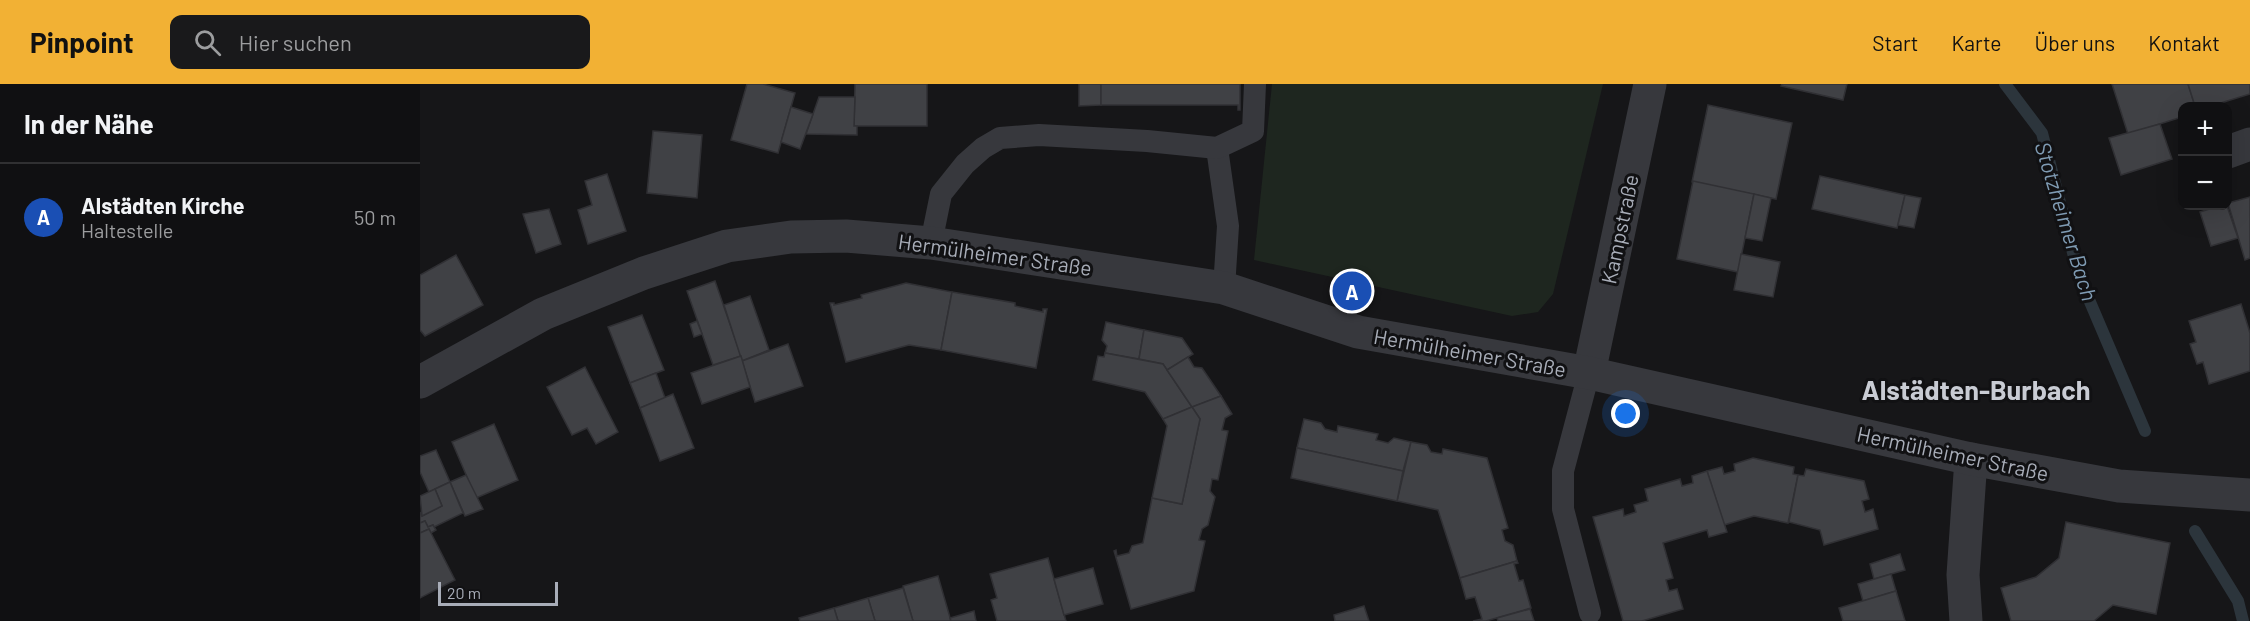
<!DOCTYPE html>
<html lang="de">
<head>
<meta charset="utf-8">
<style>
	:root { --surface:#101012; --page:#19191b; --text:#f1f3f6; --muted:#9c9d9f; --line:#303032; --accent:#f2b134 }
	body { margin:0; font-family:Barlow,sans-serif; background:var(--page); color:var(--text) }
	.controls { position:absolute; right:18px; top:18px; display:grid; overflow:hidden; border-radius:12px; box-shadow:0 6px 24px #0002 }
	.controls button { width:54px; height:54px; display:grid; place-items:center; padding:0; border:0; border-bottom:2px solid var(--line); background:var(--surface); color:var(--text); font:30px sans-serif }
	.scale { position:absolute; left:18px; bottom:15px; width:120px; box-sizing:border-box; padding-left:6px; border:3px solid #a8adb8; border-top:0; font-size:16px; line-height:21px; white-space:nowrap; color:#a8adb8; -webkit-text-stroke:4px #111113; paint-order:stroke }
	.you { position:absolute; left:1206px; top:330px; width:21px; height:21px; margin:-15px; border:4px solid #fff; border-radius:50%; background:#1a73e8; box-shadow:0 0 0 9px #1a73e833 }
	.badge { display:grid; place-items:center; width:39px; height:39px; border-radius:50%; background:var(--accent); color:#fff; font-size:20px; font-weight:700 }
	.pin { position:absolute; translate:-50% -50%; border:3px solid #fff; box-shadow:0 2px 6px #0006 }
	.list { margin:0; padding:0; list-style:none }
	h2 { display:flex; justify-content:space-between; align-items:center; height:78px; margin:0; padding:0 24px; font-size:26px }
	h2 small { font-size:20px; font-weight:400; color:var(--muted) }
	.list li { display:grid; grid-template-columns:39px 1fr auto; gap:18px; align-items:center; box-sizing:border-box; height:108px; padding:0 24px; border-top:2px solid var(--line) }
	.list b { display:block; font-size:22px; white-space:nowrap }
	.list p { margin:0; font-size:20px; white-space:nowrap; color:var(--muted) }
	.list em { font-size:20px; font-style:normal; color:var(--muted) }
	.icon { flex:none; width:33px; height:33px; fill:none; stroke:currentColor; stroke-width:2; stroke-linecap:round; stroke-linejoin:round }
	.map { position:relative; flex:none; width:1830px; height:537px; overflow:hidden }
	header { display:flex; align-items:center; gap:36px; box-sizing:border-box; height:84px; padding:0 30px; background:var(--accent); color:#111 }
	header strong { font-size:28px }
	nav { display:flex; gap:33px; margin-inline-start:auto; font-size:21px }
	.search { width:420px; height:54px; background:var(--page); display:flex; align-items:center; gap:15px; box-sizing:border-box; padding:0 21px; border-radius:12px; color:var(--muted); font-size:22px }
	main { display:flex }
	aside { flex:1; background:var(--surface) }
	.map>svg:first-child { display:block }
	.green { fill:#1e261f }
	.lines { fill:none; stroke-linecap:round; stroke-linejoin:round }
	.stream { stroke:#2c353c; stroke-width:12 }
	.building { fill:#404145; stroke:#303034; stroke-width:1.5 }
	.service { stroke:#37383d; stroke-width:22 }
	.minor { stroke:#37383d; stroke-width:33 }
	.tertiary { stroke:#37383d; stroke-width:33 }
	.labels { text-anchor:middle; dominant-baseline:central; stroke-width:6; stroke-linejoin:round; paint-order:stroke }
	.street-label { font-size:21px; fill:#a8adb8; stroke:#111113 }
	.water-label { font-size:22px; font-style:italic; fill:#7f9bb3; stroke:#111113 }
	.district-label { font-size:27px; font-weight:bold; fill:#c9ccd4; stroke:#111113 }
</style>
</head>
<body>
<header>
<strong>Pinpoint</strong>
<div class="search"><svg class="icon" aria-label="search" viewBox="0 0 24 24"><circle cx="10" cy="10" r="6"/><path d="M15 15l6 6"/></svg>Hier suchen</div>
<nav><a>Start</a><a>Karte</a><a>Über uns</a><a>Kontakt</a></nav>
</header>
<main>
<aside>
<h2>In der Nähe<small></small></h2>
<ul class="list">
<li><span class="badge" style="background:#1a4fb4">A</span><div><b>Alstädten Kirche</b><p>Haltestelle</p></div><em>50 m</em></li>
</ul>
</aside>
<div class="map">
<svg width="1830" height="537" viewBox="0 0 1830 537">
	<rect width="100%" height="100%" fill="#161618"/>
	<path class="green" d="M 852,0 L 1183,0 L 1133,210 L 1118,228 L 1092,232 L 834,176 Z"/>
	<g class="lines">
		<g class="stream">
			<path d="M 1585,0 L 1622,49 L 1659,192 L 1725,347"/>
			<path d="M 1775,447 L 1818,517 L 1823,537"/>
		</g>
	</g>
	<g class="building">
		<path d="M 327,0 L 343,0 L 375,9 L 358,69 L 311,56 Z"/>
		<path d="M 435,0 L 507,0 L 507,42 L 434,42 Z"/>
		<path d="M 659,0 L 681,0 L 681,21 L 659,22 Z"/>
		<path d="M 681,0 L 820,0 L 820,26 L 818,26 L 818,21 L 681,21 Z"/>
		<path d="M 1362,0 L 1427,0 L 1423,16 L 1361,2 Z"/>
		<path d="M 1692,0 L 1768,0 L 1775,22 L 1762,22 L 1762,33 L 1708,50 Z"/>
		<path d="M 1768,0 L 1830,0 L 1830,10 L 1791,22 L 1775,22 Z"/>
		<path d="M 399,13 L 435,13 L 434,42 L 437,42 L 437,51 L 386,50 Z"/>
		<path d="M 1288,21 L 1372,39 L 1356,115 L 1272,98 Z"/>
		<path d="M 371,23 L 393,30 L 380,65 L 361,58 Z"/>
		<path d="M 1740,40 L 1752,75 L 1701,91 L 1689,54 Z"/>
		<path d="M 233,47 L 282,51 L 277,114 L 227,109 Z"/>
		<path d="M 187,90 L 206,147 L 168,160 L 158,126 L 172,121 L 165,97 Z"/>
		<path d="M 1400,92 L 1485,111 L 1477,144 L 1392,125 Z"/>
		<path d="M 1273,97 L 1334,110 L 1318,188 L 1257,175 Z"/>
		<path d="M 1334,110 L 1351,114 L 1342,157 L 1325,154 Z"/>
		<path d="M 1485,111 L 1501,114 L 1494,144 L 1478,141 Z"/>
		<path d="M 1830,113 L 1830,174 L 1825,176 L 1808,119 Z"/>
		<path d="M 1799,122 L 1807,122 L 1818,154 L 1791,162 L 1780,128 Z"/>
		<path d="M 129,125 L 141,160 L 116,169 L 103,130 Z"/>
		<path d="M 1321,170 L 1360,178 L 1353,213 L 1314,206 Z"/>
		<path d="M 36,171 L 63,221 L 5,252 L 0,246 L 0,191 Z"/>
		<path d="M 295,197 L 321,272 L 293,281 L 267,207 Z"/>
		<path d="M 486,199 L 532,208 L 521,266 L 489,261 L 426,278 L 410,219 L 414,219 L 414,221 L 442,214 L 441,211 Z"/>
		<path d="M 532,208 L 595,219 L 595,222 L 623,228 L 623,225 L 627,225 L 616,284 L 521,266 Z"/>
		<path d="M 330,212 L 349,266 L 322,277 L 304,221 Z"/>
		<path d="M 1821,220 L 1830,249 L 1830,287 L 1789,300 L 1783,278 L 1777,280 L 1770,260 L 1776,258 L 1769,237 Z"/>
		<path d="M 222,231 L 244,286 L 210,299 L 188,243 Z"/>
		<path d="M 277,237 L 282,250 L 274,253 L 270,240 Z"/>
		<path d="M 686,238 L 724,246 L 719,275 L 685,269 L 687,262 L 682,256 Z"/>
		<path d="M 724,246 L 762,254 L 773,270 L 747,286 L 743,280 L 719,275 Z"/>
		<path d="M 368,260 L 383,302 L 335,318 L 322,277 Z"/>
		<path d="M 685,269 L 743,280 L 772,323 L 743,335 L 725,308 L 673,296 L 678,272 L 684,273 Z"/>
		<path d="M 321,272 L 330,303 L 282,320 L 271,289 Z"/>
		<path d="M 768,273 L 774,283 L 782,284 L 801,312 L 772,323 L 747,286 Z"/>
		<path d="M 165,283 L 198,348 L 176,360 L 167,344 L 152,351 L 127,303 Z"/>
		<path d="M 236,289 L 245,314 L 220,324 L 210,299 Z"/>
		<path d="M 253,310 L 274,364 L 240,377 L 220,324 Z"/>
		<path d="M 801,312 L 812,330 L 805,334 L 802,346 L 808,347 L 798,396 L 792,395 L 790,407 L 795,413 L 788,441 L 782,445 L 779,456 L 785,457 L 774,507 L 711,525 L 694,467 L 696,466 L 697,472 L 709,469 L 712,462 L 723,459 L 732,414 L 762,420 L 780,335 L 772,323 Z"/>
		<path d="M 772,323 L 780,335 L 762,420 L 732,414 L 747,342 L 743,335 Z"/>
		<path d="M 884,335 L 901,339 L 905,345 L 917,348 L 918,342 L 958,350 L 956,356 L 968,359 L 974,354 L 991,358 L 983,387 L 877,364 Z"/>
		<path d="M 74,340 L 98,396 L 56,414 L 32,358 Z"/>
		<path d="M 991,358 L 1007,361 L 1011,368 L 1022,370 L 1023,365 L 1067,374 L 1088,444 L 1082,446 L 1085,457 L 1093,461 L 1097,477 L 1040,494 L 1018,426 L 977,417 Z"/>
		<path d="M 877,364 L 983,387 L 977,417 L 871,394 Z"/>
		<path d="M 16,366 L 30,398 L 9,408 L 0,388 L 0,372 Z"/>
		<path d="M 1333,374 L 1374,383 L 1373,390 L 1378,391 L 1368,439 L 1334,432 L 1304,441 L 1287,387 L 1302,383 L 1304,390 L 1315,387 L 1314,380 Z"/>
		<path d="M 1386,385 L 1444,397 L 1449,415 L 1442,417 L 1445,428 L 1453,425 L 1458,445 L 1404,461 L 1400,446 L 1369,438 L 1378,391 L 1384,392 Z"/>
		<path d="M 1287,387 L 1307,448 L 1289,453 L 1287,446 L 1243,459 L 1253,494 L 1246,496 L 1249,507 L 1257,505 L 1263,525 L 1222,537 L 1203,537 L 1173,433 L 1203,425 L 1204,432 L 1216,428 L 1214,421 L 1228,417 L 1225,405 L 1260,395 L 1262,402 L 1273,399 L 1272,392 Z"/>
		<path d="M 46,391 L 63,425 L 45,432 L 30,398 Z"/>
		<path d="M 30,398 L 43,429 L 14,443 L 13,441 L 8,443 L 5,437 L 0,439 L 0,428 L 2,432 L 22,422 L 15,405 Z"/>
		<path d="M 15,405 L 22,422 L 2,432 L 0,412 Z"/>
		<path d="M 5,437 L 8,443 L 13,441 L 16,446 L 11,449 L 9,445 L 0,449 L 0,439 Z"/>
		<path d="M 1646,438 L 1750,459 L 1736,530 L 1693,521 L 1674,537 L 1591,537 L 1581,504 L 1616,493 L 1639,474 Z"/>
		<path d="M 9,445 L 35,496 L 0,514 L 0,449 Z"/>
		<path d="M 1480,470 L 1485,486 L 1454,495 L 1450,480 Z"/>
		<path d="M 628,474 L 646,537 L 577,537 L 571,516 L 577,514 L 570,490 Z"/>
		<path d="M 1097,477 L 1098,479 L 1094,480 L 1099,497 L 1103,496 L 1111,524 L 1066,537 L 1053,537 L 1062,535 L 1055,513 L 1046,515 L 1040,494 Z"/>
		<path d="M 673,484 L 683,520 L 644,531 L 634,495 Z"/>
		<path d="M 1471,490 L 1476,507 L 1443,517 L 1438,500 Z"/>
		<path d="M 518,492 L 531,537 L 493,537 L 483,502 Z"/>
		<path d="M 483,504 L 493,537 L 455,537 L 448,514 Z"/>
		<path d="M 1476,507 L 1485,537 L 1423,537 L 1419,524 Z"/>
		<path d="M 448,514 L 455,537 L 418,537 L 414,524 Z"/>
		<path d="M 944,522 L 949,537 L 915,537 L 914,531 Z"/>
		<path d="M 414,524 L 418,537 L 380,537 L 379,534 Z"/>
		<path d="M 1110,525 L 1114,537 L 1078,537 L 1077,534 Z"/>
		<path d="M 554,527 L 556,537 L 531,537 L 530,534 Z"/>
	</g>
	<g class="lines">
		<g class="service">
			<path d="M 797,64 L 808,142 L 804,204"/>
			<path d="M 511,159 L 521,110 L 545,80 L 563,64 L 580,54 L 619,51 L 727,57 L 797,64 L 833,47 L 835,0"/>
			<path d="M 1169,289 L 1143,387 L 1143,425 L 1170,529"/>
		</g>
		<g class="minor">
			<path d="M 1808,68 L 1830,60"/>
			<path d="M 1169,289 L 1230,0"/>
			<path d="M 1546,537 L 1543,491 L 1551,375"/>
		</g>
		<path class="tertiary" d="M 0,298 L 123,230 L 224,189 L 307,162 L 371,153 L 426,152 L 511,159 L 804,204 L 938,248 L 1169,289 L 1551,375 L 1699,402 L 1830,411"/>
	</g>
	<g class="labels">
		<g class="street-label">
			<text transform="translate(1199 145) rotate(-78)">Kampstraße</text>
			<text transform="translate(575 170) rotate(8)">Hermülheimer Straße</text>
			<text transform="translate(1050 268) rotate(10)">Hermülheimer Straße</text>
			<text transform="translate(1533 369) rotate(12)">Hermülheimer Straße</text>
		</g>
		<g class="water-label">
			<text transform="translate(1647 137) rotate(73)">Stotzheimer Bach</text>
		</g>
		<g class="district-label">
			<text x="1556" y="305">Alstädten-Burbach</text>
		</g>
	</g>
</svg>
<div class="controls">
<button>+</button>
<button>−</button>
</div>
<div class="scale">20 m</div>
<div class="you"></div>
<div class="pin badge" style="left:932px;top:207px;background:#1a4fb4">A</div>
</div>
</main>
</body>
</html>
